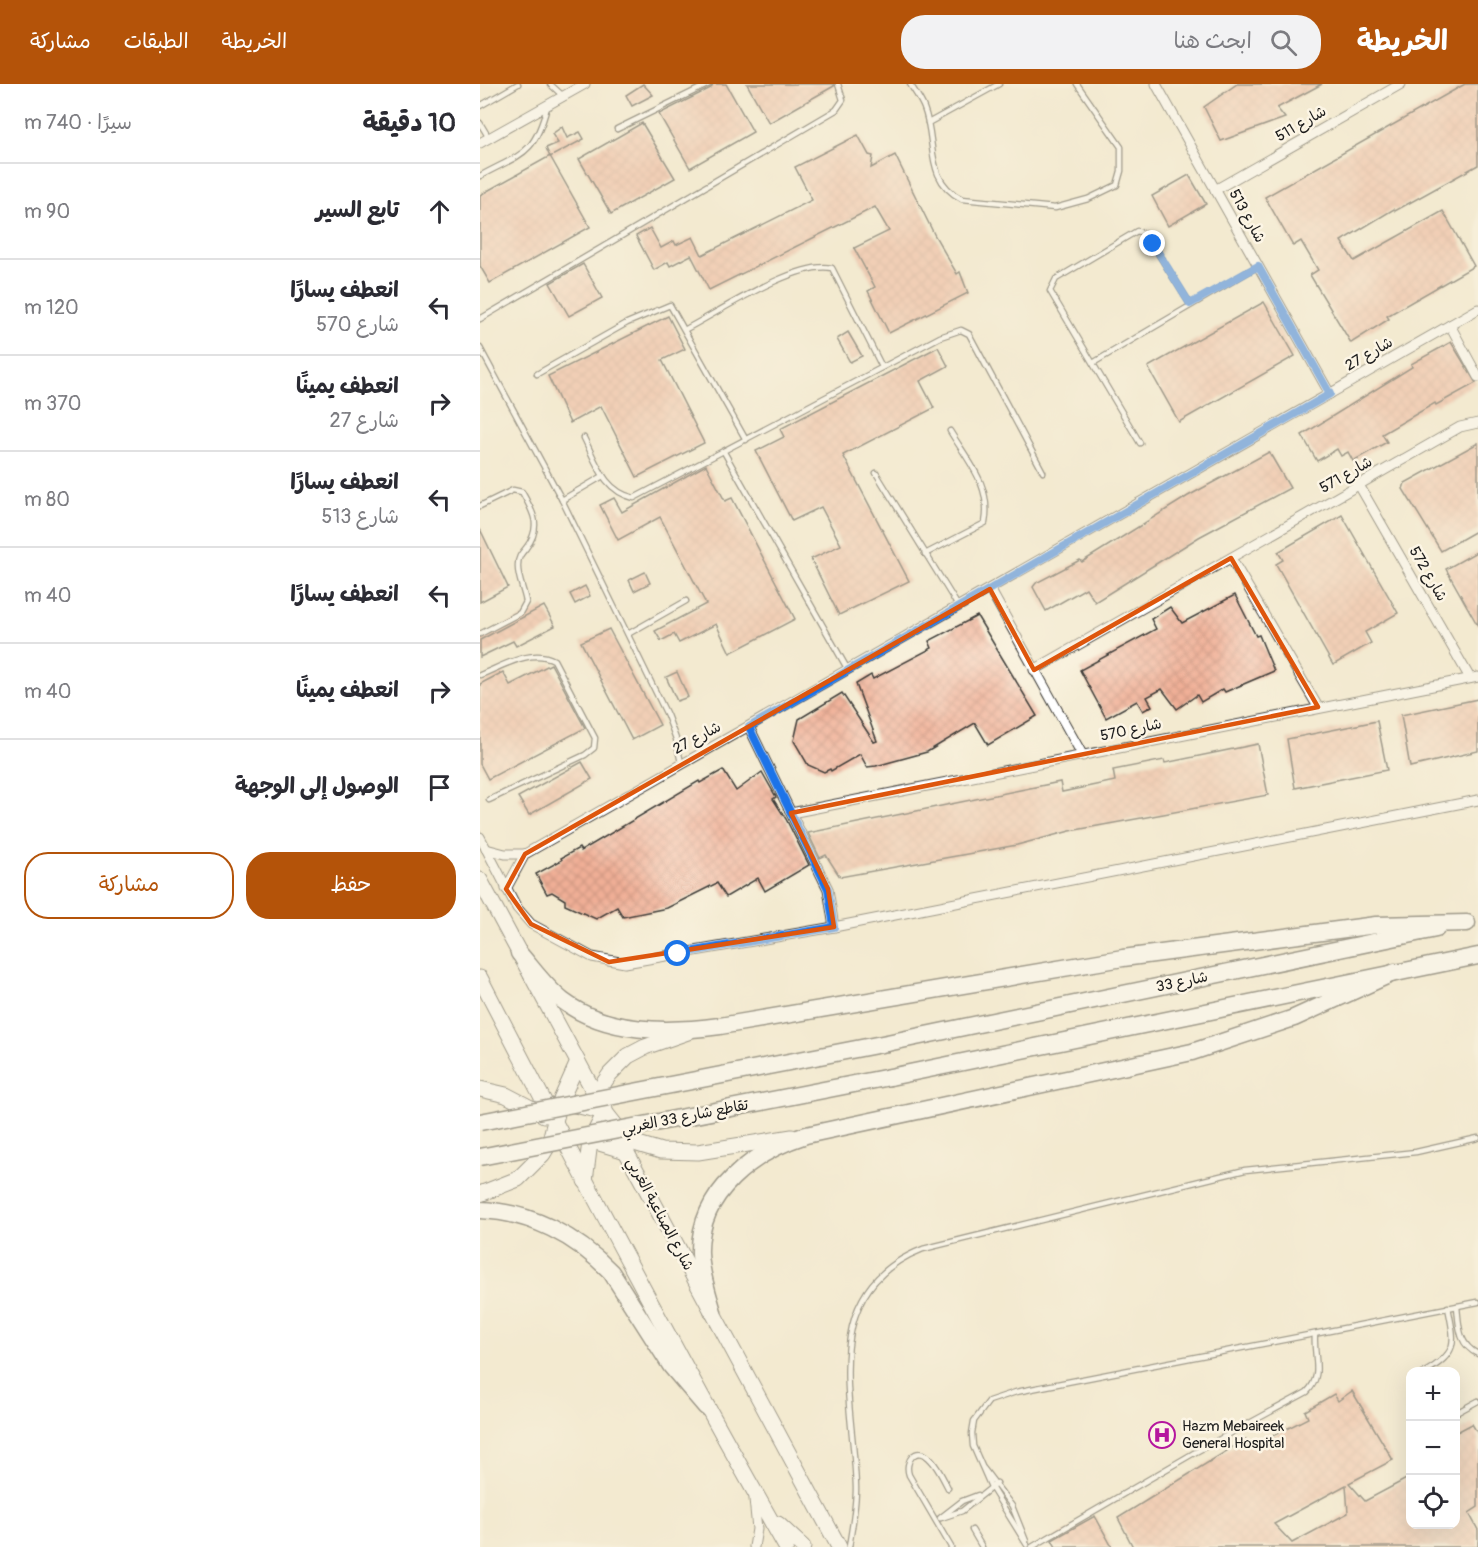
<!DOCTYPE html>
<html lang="ar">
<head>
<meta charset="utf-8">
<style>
	:root { --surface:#fff; --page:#f2f2f3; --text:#2b2b33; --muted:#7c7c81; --line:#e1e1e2; --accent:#b45309 }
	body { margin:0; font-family:Pangolin,"Playpen Sans Arabic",sans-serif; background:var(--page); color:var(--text); direction:rtl }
	.controls { position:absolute; right:18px; bottom:18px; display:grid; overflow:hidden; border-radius:12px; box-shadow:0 6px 24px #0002 }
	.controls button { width:54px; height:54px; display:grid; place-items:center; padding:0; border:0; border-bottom:2px solid var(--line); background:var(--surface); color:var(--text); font:30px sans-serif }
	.stop { position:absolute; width:18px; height:18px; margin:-14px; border:4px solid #1a73e8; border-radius:50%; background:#fff }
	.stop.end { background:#1a73e8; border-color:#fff; box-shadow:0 2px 6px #0008 }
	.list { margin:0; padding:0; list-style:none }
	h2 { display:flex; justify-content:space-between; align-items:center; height:78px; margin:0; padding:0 24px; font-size:26px }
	h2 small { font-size:20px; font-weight:400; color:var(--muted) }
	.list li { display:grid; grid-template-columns:39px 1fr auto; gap:18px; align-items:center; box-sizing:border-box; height:96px; padding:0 24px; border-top:2px solid var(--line) }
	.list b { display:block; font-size:22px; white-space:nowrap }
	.list p { margin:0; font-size:20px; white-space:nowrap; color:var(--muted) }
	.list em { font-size:20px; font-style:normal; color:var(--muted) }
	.actions { display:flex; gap:12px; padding:18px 24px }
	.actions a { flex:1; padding:14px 0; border:2px solid var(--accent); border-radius:24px; text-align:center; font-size:21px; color:var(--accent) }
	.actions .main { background:var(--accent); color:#fff }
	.icon { flex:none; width:33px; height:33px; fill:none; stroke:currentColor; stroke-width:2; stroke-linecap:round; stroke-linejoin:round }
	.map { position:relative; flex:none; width:998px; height:1463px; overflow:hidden; direction:ltr }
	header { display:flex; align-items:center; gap:36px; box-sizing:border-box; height:84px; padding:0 30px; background:var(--accent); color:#fff }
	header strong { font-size:28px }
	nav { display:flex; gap:33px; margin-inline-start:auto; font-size:21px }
	.search { width:420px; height:54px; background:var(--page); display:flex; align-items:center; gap:15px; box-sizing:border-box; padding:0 21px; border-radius:24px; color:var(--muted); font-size:22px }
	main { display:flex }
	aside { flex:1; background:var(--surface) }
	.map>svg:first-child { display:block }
	.building { fill:url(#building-cross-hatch); fill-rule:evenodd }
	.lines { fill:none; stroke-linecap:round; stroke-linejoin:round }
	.service-casing { stroke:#3c3b37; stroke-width:7 }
	.minor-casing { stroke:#3c3b37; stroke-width:11 }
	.primary-casing { stroke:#3c3b37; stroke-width:17 }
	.trunk-casing { stroke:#3c3b37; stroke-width:19 }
	.service { stroke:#fff; stroke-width:4.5 }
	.minor { stroke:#fff; stroke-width:9 }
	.primary { stroke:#fff; stroke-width:15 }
	.trunk { stroke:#fff; stroke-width:16 }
	.trunk-bridge-casing { stroke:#3c3b37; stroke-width:19; stroke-linecap:butt }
	.trunk-bridge { stroke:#fff; stroke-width:16 }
	.route { stroke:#1a73e8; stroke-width:8 }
	.marked { fill:none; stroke:#de560d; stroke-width:4.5; stroke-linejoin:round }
	.labels { text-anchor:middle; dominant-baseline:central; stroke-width:5; stroke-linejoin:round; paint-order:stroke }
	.street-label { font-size:15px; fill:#1c1c1c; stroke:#fcf5e5 }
	.poi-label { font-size:15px; fill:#1c1c1c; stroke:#fcf5e5; text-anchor:start }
</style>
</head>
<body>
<header>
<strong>الخريطة</strong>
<div class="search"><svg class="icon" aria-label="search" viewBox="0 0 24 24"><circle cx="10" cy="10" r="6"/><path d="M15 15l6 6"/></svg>ابحث هنا</div>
<nav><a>الخريطة</a><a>الطبقات</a><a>مشاركة</a></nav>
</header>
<main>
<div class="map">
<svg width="998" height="1463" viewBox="0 0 998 1463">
	<defs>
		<pattern id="building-cross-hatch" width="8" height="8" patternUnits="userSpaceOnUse" patternTransform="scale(1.5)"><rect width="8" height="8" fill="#f0af96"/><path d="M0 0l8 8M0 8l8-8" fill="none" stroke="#cd9681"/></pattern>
	</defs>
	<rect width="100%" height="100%" fill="#fcf5e5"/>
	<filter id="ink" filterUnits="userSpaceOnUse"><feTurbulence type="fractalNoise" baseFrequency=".0167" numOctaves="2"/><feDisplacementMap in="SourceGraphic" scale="12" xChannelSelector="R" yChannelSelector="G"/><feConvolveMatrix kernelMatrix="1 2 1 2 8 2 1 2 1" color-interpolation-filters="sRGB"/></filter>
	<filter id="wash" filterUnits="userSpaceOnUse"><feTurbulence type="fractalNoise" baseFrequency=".008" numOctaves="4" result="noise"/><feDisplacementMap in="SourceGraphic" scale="24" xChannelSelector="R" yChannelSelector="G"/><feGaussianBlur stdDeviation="1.35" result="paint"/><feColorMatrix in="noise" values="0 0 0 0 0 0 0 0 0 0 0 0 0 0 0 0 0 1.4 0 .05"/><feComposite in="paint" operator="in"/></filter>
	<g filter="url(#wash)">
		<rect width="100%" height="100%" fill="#f3ead0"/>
		<g id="blocks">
			<g class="building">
				<path d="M 163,0 L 173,11 L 152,22 L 146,11 Z"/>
				<path d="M 233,0 L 246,0 L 273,48 L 210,84 L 179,30 L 231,4 Z"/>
				<path d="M 267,0 L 354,0 L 354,2 L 289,39 Z"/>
				<path d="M 757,0 L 842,0 L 797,24 L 805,34 L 741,57 L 724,23 Z"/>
				<path d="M 985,0 L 998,0 L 998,81 L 915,127 L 914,125 L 861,157 L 874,177 L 963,127 L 994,182 L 907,232 L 909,235 L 871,259 L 830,191 L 838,186 L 821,157 L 813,162 L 785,113 Z"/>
				<path d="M 162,39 L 195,94 L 131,130 L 99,75 Z"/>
				<path d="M 82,43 L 87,54 L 100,48 L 104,55 L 70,73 L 66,64 L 78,59 L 72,50 Z"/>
				<path d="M 378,51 L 389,71 L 393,72 L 391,84 L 415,71 L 455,152 L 477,190 L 480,188 L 488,209 L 409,249 L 388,207 L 395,203 L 374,164 L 409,147 L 395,123 L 229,206 L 211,171 L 190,182 L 188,178 L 174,186 L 156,152 L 170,144 L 181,164 L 194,157 L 196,161 L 213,153 L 222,171 L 332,116 L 315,83 Z"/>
				<path d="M 70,72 L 110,143 L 10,199 L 0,182 L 0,111 Z"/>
				<path d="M 709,91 L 726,120 L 688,142 L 672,112 Z"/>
				<path d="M 103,180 L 122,214 L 89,232 L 70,199 Z"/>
				<path d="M 784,218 L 815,272 L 699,338 L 668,283 Z"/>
				<path d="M 188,232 L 205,265 L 182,276 L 224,359 L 157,393 L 121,322 L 90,339 L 68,292 Z"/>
				<path d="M 368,248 L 382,272 L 370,278 L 357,255 Z"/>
				<path d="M 971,258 L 996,299 L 956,321 L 955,319 L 902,350 L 907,358 L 873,377 L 868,368 L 861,372 L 857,365 L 837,377 L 822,351 L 932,283 L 931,280 Z"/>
				<path d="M 458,263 L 468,282 L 440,297 L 454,324 L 363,371 L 429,497 L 359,531 L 331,475 L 361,461 L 341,423 L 312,437 L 276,367 L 304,353 L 300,345 Z"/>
				<path d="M 998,359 L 998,446 L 961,467 L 923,405 L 925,399 Z"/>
				<path d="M 789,368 L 810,404 L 719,453 L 615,518 L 606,504 L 566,527 L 553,503 L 556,499 L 600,476 L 602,478 L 708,412 Z"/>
				<path d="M 226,381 L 245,417 L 252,414 L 315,535 L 250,569 L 236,540 L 199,559 L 194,550 L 181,557 L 175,547 L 226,520 L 180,433 L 138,456 L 120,421 L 134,414 L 142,428 Z"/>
				<path d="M 862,431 L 918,529 L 885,548 L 891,559 L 853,581 L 796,480 L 803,476 L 798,468 Z"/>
				<path d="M 0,445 L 28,503 L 0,518 Z"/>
				<path d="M 998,467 L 998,542 L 966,485 Z"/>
				<path d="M 165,488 L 170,499 L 154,507 L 149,496 Z"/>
				<path d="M 105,502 L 110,512 L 95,520 L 90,510 Z"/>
				<path d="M 755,511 L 776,552 L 779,551 L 794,587 L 745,608 L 743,605 L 721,618 L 717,611 L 697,625 L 682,605 L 667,613 L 672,622 L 663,627 L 657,617 L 626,634 L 600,586 L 676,545 L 671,535 L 690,523 L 702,539 Z"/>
				<path d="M 64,522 L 75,542 L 36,562 L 33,557 L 0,573 L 0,556 Z"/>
				<path d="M 497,532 L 557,632 L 508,661 L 495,639 L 447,668 L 396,682 L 387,683 L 380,670 L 351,687 L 350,685 L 344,688 L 328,681 L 314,657 L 319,635 L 362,609 L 394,658 L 397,657 L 376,600 L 391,591 L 393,595 L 452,564 L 449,557 Z"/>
				<path d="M 129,545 L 180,641 L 152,656 L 101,558 Z"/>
				<path d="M 71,580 L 105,644 L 8,695 L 0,680 L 0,600 L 23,588 L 30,601 Z"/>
				<path d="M 197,588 L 208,613 L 197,617 L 186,593 Z"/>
				<path d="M 998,615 L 998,667 L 930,683 L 921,631 Z"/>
				<path d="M 897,637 L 907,686 L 815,704 L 807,655 Z"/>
				<path d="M 778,660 L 788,711 L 590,747 L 537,761 L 360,793 L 346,771 L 340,774 L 328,749 L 580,698 L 582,708 L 635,697 L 633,686 L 684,676 L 685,679 Z"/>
				<path d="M 102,678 L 112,695 L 49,731 L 38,713 Z"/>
				<path d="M 243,686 L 256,707 L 282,688 L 296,713 L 293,715 L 306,735 L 329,781 L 285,807 L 278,794 L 246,813 L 237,799 L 187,824 L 143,833 L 137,823 L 116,835 L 85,821 L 85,816 L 72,808 L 67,810 L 56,790 L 82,776 L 81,774 L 99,764 L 101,767 L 219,697 L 220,699 Z"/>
				<path d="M 872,1307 L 913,1376 L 869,1399 L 885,1417 L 930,1393 L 930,1440 L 975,1440 L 975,1349 L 992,1340 L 998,1350 L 998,1423 L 989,1429 L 998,1446 L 998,1463 L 653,1463 L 638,1434 L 766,1355 L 773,1362 L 828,1334 L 825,1327 L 854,1310 L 858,1317 ZM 866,1401 L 868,1429 L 812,1459 L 794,1440 Z"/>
				<path d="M 615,1432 L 632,1463 L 576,1463 L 572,1456 Z"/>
			</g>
		</g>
	</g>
	<g filter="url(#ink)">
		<use href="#blocks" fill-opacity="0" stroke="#3c3b37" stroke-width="1.5"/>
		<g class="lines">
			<defs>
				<g id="service">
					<path d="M 70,0 L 83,12"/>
					<path d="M 430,0 C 435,8 441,16 444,24 C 457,57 444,96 482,115 L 575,124 L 608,115 L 637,101 L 641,87 L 641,63 L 597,0"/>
					<path d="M 0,22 L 38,0"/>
					<path d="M 0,39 L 9,54"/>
					<path d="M 448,39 L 519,0"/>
					<path d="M 137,45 L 229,0"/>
					<path d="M 0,92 C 42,69 54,72 67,23"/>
					<path d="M 0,235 L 356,26 L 363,16 L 358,0"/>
					<path d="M 206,245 C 239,228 317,176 352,184 L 402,283"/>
					<path d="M 0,264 L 82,416 L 187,631 L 196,655 L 201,679"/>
					<path d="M 613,279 L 778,182"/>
					<path d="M 57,290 L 147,239 L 190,221 L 266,356"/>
					<path d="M 104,354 C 117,380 124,407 154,414 L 460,253 L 481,246 L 489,250 L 563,388"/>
					<path d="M 660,359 L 570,207 L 576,195 L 657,147 L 666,150 L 710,220"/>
					<path d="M 244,368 L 368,586"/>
					<path d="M 396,389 L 478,522"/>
					<path d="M 82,416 L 123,392"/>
					<path d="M 0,422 L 33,406 L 42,408 C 54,429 62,443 46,464 C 41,470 38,473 38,481 C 37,492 44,506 46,518 L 40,529 L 0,550"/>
					<path d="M 445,470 L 505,439 C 512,402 488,377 470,347"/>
					<path d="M 148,550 L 206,517"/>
					<path d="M 0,591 C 23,582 51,564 74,576 L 115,654 L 114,664 L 105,671 L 9,716"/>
					<path d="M 977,1222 C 979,1241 978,1261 998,1270"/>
					<path d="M 945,1288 C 979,1268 975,1259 968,1223"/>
					<path d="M 976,1329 L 998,1317"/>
					<path d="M 504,1385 L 532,1422 L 546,1457"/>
					<path d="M 468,1404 C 463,1394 457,1381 449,1374 C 436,1361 424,1377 429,1391 L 471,1463"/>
					<path d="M 460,1434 L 482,1417 L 498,1411"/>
					<path d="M 461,1434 L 482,1427 L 517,1399"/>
					<path d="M 492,1446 L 502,1463"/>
					<path d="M 547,1461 L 511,1403 L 493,1362 L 492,1349 L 494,1337 L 509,1317 L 536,1308 L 998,1218"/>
					<path d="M 369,1463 C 372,1443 376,1424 376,1404 C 374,1317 335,1207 443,1165 L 765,1086 L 936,1068 L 998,1054"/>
					<path d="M 552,1463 L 714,1369 L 827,1308 C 844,1291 833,1273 835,1251"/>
				</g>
				<g id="minor">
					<path d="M 676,0 L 850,310"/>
					<path d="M 0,59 L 105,0"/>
					<path d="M 735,106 L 921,0"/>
					<path d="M 970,241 L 998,293"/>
					<path d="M 879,401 L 990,594"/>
					<path d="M 751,474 L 838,623"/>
					<path d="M 510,505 L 603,672"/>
					<path d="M 554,586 L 980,343 L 998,339"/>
					<path d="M 269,643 L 348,805 L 354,843"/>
					<path d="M 311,729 L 998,593"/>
					<path d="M 0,753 L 37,824 L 51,840 L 112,873 L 145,879 L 354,843 L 998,716"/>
					<path d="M 6,765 L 25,770 L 45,770"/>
					<path d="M 26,805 L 45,770 L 998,225"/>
					<path d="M 274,1415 L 277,1445 L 274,1463"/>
				</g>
				<g id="primary">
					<path d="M 0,796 L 359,1463"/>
					<path d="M 0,894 C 99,1086 199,1276 306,1463"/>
					<path d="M 0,1005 L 26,1011 L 64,1031"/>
					<path d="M 90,1020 L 125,1028 L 148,1057 L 181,1067 L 218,1068 L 312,1053"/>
					<path d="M 103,1054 L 146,1067"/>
					<path d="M 105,1097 L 110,1058 L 125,1028 L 123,1000 L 130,990 L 148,972 L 165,963 L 208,948"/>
					<path d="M 0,1110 L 38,1095 L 63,1070 L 69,1060 L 80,1018 L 98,978"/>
					<path d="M 298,1440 L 323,1463"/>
				</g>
				<g id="trunk">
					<path d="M 39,869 C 53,885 66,904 83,917 C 127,950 188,949 240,942 L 643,874 L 896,841 L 987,839"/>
					<path d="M 407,959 L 956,845"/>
					<path d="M 410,993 L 998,872"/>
					<path d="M 0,1126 C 51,1128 96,1152 131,1188 L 191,1282 L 226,1323"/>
					<path d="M 233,1228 C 228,1210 221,1190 220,1170 C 218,1108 274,1068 326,1051 L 712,968 L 814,934 L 915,888"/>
				</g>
			</defs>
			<use href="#service" class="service-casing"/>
			<use href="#minor" class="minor-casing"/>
			<use href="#primary" class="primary-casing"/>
			<use href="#trunk" class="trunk-casing"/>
			<use href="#service" class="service"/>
			<use href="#minor" class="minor"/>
			<use href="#primary" class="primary"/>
			<use href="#trunk" class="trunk"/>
			<defs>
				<g id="trunk-bridge">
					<path d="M 0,1038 L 407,959"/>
					<path d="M 0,1073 L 410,993"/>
				</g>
			</defs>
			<use href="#trunk-bridge" class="trunk-bridge-casing"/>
			<use href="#trunk-bridge" class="trunk-bridge"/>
		</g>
	</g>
	<g class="lines" filter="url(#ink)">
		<path class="route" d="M 198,870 L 354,843 L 348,805 L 269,643 L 850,310 L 778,182 L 710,220 L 673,160"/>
	</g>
	<path d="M0 0H998V1463H0ZM 751,474 L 838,623 L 311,729 L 348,805 L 354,843 L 129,878 L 51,840 L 26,805 L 45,770 L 510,505 L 554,586 Z" fill="#f3ead0" fill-opacity=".55" fill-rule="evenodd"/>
	<path class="marked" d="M 751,474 L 838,623 L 311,729 L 348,805 L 354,843 L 129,878 L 51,840 L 26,805 L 45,770 L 510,505 L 554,586 Z"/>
	<defs>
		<symbol id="hospital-ring" viewBox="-11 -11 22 22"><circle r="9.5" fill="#fcf5e5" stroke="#b5179e" stroke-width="1.5"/><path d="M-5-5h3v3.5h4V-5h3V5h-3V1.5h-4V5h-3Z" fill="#b5179e"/></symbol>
	</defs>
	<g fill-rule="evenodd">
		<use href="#hospital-ring" x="667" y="1336" width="30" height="30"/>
	</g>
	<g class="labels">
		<g class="street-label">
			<text transform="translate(821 40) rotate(-30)">شارع 511</text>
			<text transform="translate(767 132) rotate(61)">شارع 513</text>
			<text transform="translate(889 270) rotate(-30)">شارع 27</text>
			<text transform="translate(866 391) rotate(-30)">شارع 571</text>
			<text transform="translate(948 490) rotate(60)">شارع 572</text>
			<text transform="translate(651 646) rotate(-12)">شارع 570</text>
			<text transform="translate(217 654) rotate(-28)">شارع 27</text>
			<text transform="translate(702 898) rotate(-12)">شارع 33</text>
			<text transform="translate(205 1033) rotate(-11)">تقاطع شارع 33 الغربي</text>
			<text transform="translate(180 1130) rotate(62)">شارع الصناعية الغربي</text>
		</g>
		<g class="poi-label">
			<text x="702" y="1342">Hazm Mebaireek<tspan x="702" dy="17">General Hospital</tspan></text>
		</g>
	</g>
</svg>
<div class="controls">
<button>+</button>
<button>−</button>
<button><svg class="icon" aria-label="locate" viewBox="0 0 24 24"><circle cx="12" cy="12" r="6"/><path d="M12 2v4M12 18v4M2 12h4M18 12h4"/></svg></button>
</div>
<div class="stop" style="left:198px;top:870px"></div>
<div class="stop end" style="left:673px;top:160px"></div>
</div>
<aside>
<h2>10 دقيقة<small>سيرًا · 740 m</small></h2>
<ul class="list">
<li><svg class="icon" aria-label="ahead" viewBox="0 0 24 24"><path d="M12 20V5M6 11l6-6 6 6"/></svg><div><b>تابع السير</b></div><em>90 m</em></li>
<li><svg class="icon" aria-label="left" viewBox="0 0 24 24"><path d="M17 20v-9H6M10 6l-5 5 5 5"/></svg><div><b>انعطف يسارًا</b><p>شارع 570</p></div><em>120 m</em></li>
<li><svg class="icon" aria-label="right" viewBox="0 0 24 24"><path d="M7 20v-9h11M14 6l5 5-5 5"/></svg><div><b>انعطف يمينًا</b><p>شارع 27</p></div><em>370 m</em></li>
<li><svg class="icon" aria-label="left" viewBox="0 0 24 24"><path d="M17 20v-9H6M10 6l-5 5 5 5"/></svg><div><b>انعطف يسارًا</b><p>شارع 513</p></div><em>80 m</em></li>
<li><svg class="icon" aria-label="left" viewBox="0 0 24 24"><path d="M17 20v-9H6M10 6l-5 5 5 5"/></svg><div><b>انعطف يسارًا</b></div><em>40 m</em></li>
<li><svg class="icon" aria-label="right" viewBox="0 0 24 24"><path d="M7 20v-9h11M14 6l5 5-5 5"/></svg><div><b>انعطف يمينًا</b></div><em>40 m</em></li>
<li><svg class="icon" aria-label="arrive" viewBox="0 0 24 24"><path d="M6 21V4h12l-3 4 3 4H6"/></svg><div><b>الوصول إلى الوجهة</b></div></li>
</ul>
<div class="actions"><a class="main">حفظ</a><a>مشاركة</a></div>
</aside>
</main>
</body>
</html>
